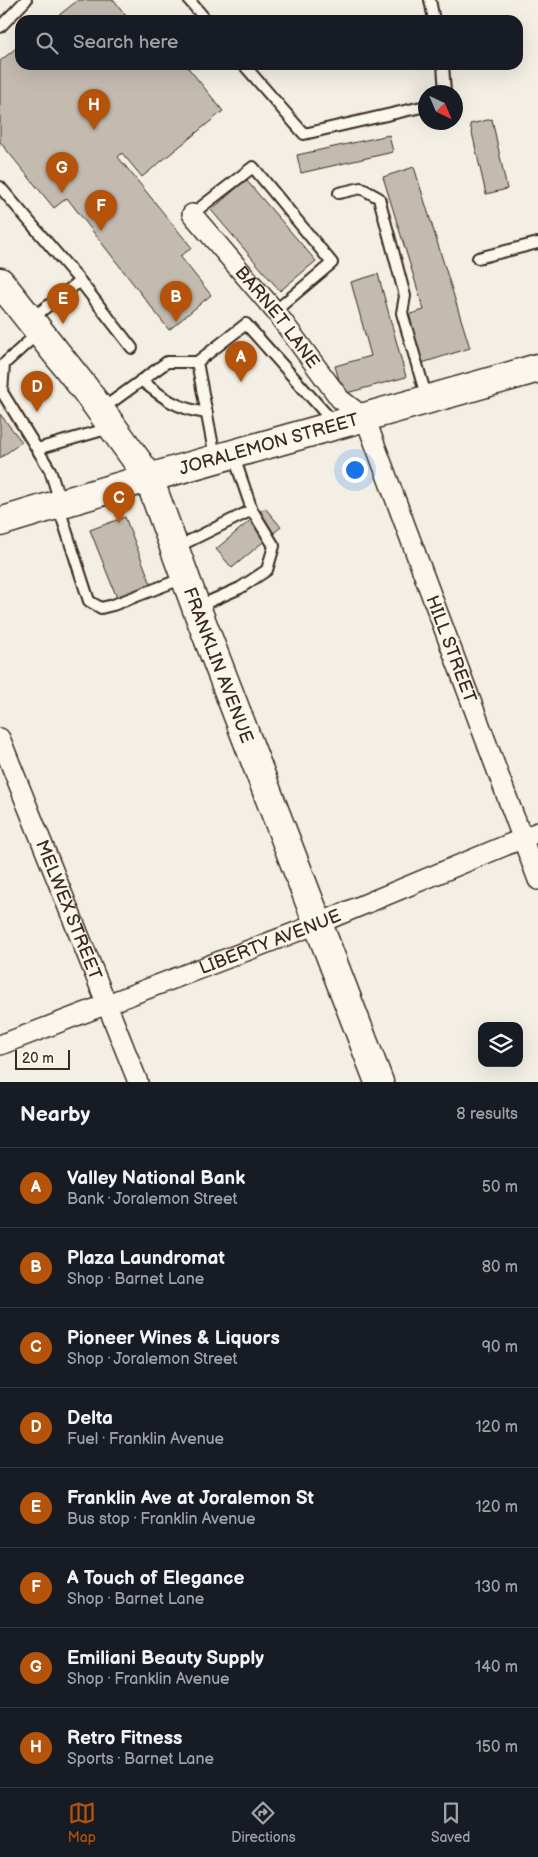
<!DOCTYPE html>
<html lang="en">
<head>
<meta charset="utf-8">
<style>
	:root { --surface:#171b24; --page:#242831; --text:#f1f3f6; --muted:#9ea1a6; --line:#363941; --accent:#b45309 }
	body { margin:0; font-family:"Balsamiq Sans",sans-serif; background:var(--page); color:var(--text) }
	.controls { position:absolute; right:15px; bottom:15px; display:grid; overflow:hidden; border-radius:10px; box-shadow:0 5px 20px #0002 }
	.controls button { width:45px; height:45px; display:grid; place-items:center; padding:0; border:0; border-bottom:1px solid var(--line); background:var(--surface); color:var(--text); font:25px sans-serif }
	.compass { position:absolute; left:418px; top:85px; width:45px; height:45px; border-radius:50%; background:var(--surface); box-shadow:0 5px 20px #0002; rotate:136deg }
	.scale { position:absolute; left:15px; bottom:12px; width:55px; box-sizing:border-box; padding-left:5px; border:2px solid #3b2a1e; border-top:0; font-size:14px; line-height:18px; white-space:nowrap; color:#3b2a1e; -webkit-text-stroke:4px #fbf7ec; paint-order:stroke }
	.you { position:absolute; left:354px; top:469px; width:18px; height:18px; margin:-12px; border:4px solid #fff; border-radius:50%; background:#1a73e8; box-shadow:0 0 0 8px #1a73e833 }
	.badge { display:grid; place-items:center; width:32px; height:32px; border-radius:50%; background:var(--accent); color:#fff; font-size:16px; font-weight:700 }
	.pin { position:absolute; translate:-50% -41px; filter:drop-shadow(0 1px 2px #0008) }
	.pin::after { content:''; position:absolute; top:26px; width:18px; height:15px; background:inherit; clip-path:polygon(0 0,100% 0,50% 100%) }
	.list { margin:0; padding:0; list-style:none }
	h2 { display:flex; justify-content:space-between; align-items:center; height:65px; margin:0; padding:0 20px; font-size:21px }
	h2 small { font-size:16px; font-weight:400; color:var(--muted) }
	.list li { display:grid; grid-template-columns:32px 1fr auto; gap:15px; align-items:center; box-sizing:border-box; height:80px; padding:0 20px; border-top:1px solid var(--line) }
	.list b { display:block; font-size:19px; white-space:nowrap }
	.list p { margin:0; font-size:16px; white-space:nowrap; color:var(--muted) }
	.list em { font-size:16px; font-style:normal; color:var(--muted) }
	.icon { flex:none; width:28px; height:28px; fill:none; stroke:currentColor; stroke-width:2; stroke-linecap:round; stroke-linejoin:round }
	.map { position:relative; flex:none; width:538px; height:1082px; overflow:hidden }
	.search { position:absolute; background:var(--surface); box-shadow:0 5px 20px #0002; left:15px; right:15px; top:15px; height:55px; display:flex; align-items:center; gap:12px; box-sizing:border-box; padding:0 18px; border-radius:15px; color:var(--muted); font-size:19px }
	.sheet { height:705px; background:var(--surface) }
	nav { display:flex; justify-content:space-around; align-items:center; box-sizing:border-box; height:70px; border-top:1px solid var(--line); background:var(--surface); font-size:14px; color:var(--muted) }
	nav a { display:grid; justify-items:center; gap:2px }
	nav .on { color:var(--accent) }
	.map>svg:first-child { display:block }
	.building { fill:#c3bbb0; stroke:#3b2a1e }
	.lines { fill:none; stroke-linecap:round; stroke-linejoin:round }
	.lane-casing { stroke:#3b2a1e; stroke-width:14 }
	.street-casing { stroke:#3b2a1e; stroke-width:22 }
	.secondary-casing { stroke:#3b2a1e; stroke-width:31 }
	.lane { stroke:#fbf7ec; stroke-width:10 }
	.street { stroke:#fbf7ec; stroke-width:19 }
	.secondary { stroke:#fbf7ec; stroke-width:28 }
	.labels { text-anchor:middle; dominant-baseline:central; stroke-width:4; stroke-linejoin:round; paint-order:stroke }
	.street-label { font-size:18px; fill:#3b2a1e; stroke:#fbf7ec }
</style>
</head>
<body>
<div class="map">
<svg width="538" height="1082" viewBox="0 0 538 1082">
	<rect width="100%" height="100%" fill="#f3efe4"/>
	<filter id="ink" filterUnits="userSpaceOnUse"><feTurbulence type="fractalNoise" baseFrequency=".02" numOctaves="2"/><feDisplacementMap in="SourceGraphic" scale="10" xChannelSelector="R" yChannelSelector="G"/><feConvolveMatrix kernelMatrix="1 2 1 2 8 2 1 2 1" color-interpolation-filters="sRGB"/></filter>
	<g filter="url(#ink)">
		<g class="building">
			<path d="M 78,0 L 114,0 L 129,20 L 53,20 Z"/>
			<path d="M 20,45 L 20,65 L 186,65 L 223,111 L 142,177 L 122,153 L 118,157 L 192,248 L 180,256 L 211,295 L 169,330 L 67,198 L 54,208 L 0,142 L 0,61 Z"/>
			<path d="M 492,119 L 507,189 L 486,194 L 470,124 Z"/>
			<path d="M 389,135 L 393,152 L 301,173 L 297,155 Z"/>
			<path d="M 414,167 L 470,348 L 422,363 L 407,315 L 424,310 L 383,177 Z"/>
			<path d="M 246,180 L 316,261 L 280,291 L 211,210 Z"/>
			<path d="M 378,274 L 406,377 L 343,394 L 335,366 L 371,356 L 351,282 Z"/>
			<path d="M 0,414 L 22,442 L 0,458 Z"/>
			<path d="M 265,508 L 281,527 L 232,568 L 216,549 Z"/>
			<path d="M 125,517 L 151,584 L 117,598 L 90,530 Z"/>
		</g>
		<g class="lines">
			<defs>
				<g id="lane">
					<path d="M 189,0 L 206,20"/>
					<path d="M 430,0 L 434,20"/>
					<path d="M 0,27 L 26,0"/>
					<path d="M 244,65 L 304,134 L 426,106"/>
					<path d="M 443,65 L 445,92"/>
					<path d="M 0,187 L 80,281 L 31,319"/>
					<path d="M 339,193 L 361,188 L 379,198 L 405,296 L 402,313 L 427,399"/>
					<path d="M 192,214 L 253,167 L 332,263 L 275,311"/>
					<path d="M 478,258 L 538,243"/>
					<path d="M 80,281 L 132,348"/>
					<path d="M 39,332 L 4,364 L 2,392 L 50,470 L 60,502"/>
					<path d="M 197,362 L 215,457"/>
					<path d="M 141,380 C 163,398 177,409 207,413"/>
					<path d="M 102,409 L 167,362 L 197,362 L 246,324 L 334,423"/>
					<path d="M 37,449 L 110,428"/>
					<path d="M 58,505 L 89,601 L 101,608 L 113,605 L 184,578"/>
					<path d="M 175,548 L 252,510"/>
					<path d="M 197,607 L 240,588 L 267,570 L 274,546 L 252,510 L 233,454"/>
				</g>
				<g id="street">
					<path id="s1" d="M 192,214 L 275,311 L 340,399 L 365,418 L 538,880"/>
					<path id="s2" d="M 0,738 L 138,1082"/>
					<path id="s3" d="M 0,1045 L 317,924 L 538,832"/>
				</g>
				<g id="secondary">
					<path id="s4" d="M 0,282 L 85,389 L 148,476 L 196,607 L 379,1082"/>
					<path id="s5" d="M 0,522 C 178,467 359,420 538,368"/>
				</g>
			</defs>
			<use href="#lane" class="lane-casing"/>
			<use href="#street" class="street-casing"/>
			<use href="#secondary" class="secondary-casing"/>
			<use href="#lane" class="lane"/>
			<use href="#street" class="street"/>
			<use href="#secondary" class="secondary"/>
		</g>
	</g>
	<g class="labels">
		<g class="street-label">
			<text stroke="none"><textPath href="#s1" startOffset="134">BARNET LANE</textPath></text>
			<text stroke="none"><textPath href="#s5" startOffset="280">JORALEMON STREET</textPath></text>
			<text stroke="none"><textPath href="#s1" startOffset="515">HILL STREET</textPath></text>
			<text stroke="none"><textPath href="#s4" startOffset="446">FRANKLIN AVENUE</textPath></text>
			<text stroke="none"><textPath href="#s2" startOffset="185">MELWEX STREET</textPath></text>
			<text stroke="none"><textPath href="#s3" startOffset="289">LIBERTY AVENUE</textPath></text>
		</g>
	</g>
</svg>
<div class="controls">
<button><svg class="icon" aria-label="layers" viewBox="0 0 24 24"><path d="M12 4l9 5-9 5-9-5zM3 14l9 5 9-5"/></svg></button>
</div>
<svg class="compass" viewBox="-18 -18 36 36"><path d="M0-13l5 13h-10z" fill="#e53935"/><path d="M0 13l5-13h-10z" fill="#9ea1a6"/></svg>
<div class="scale">20 m</div>
<div class="you"></div>
<div class="pin badge" style="left:241px;top:382px">A</div>
<div class="pin badge" style="left:176px;top:322px">B</div>
<div class="pin badge" style="left:119px;top:523px">C</div>
<div class="pin badge" style="left:37px;top:412px">D</div>
<div class="pin badge" style="left:63px;top:324px">E</div>
<div class="pin badge" style="left:101px;top:231px">F</div>
<div class="pin badge" style="left:62px;top:193px">G</div>
<div class="pin badge" style="left:94px;top:130px">H</div>
<div class="search"><svg class="icon" aria-label="search" viewBox="0 0 24 24"><circle cx="10" cy="10" r="6"/><path d="M15 15l6 6"/></svg>Search here</div>
</div>
<section class="sheet">
<h2>Nearby<small>8 results</small></h2>
<ul class="list">
<li><span class="badge">A</span><div><b>Valley National Bank</b><p>Bank · Joralemon Street</p></div><em>50 m</em></li>
<li><span class="badge">B</span><div><b>Plaza Laundromat</b><p>Shop · Barnet Lane</p></div><em>80 m</em></li>
<li><span class="badge">C</span><div><b>Pioneer Wines &amp; Liquors</b><p>Shop · Joralemon Street</p></div><em>90 m</em></li>
<li><span class="badge">D</span><div><b>Delta</b><p>Fuel · Franklin Avenue</p></div><em>120 m</em></li>
<li><span class="badge">E</span><div><b>Franklin Ave at Joralemon St</b><p>Bus stop · Franklin Avenue</p></div><em>120 m</em></li>
<li><span class="badge">F</span><div><b>A Touch of Elegance</b><p>Shop · Barnet Lane</p></div><em>130 m</em></li>
<li><span class="badge">G</span><div><b>Emiliani Beauty Supply</b><p>Shop · Franklin Avenue</p></div><em>140 m</em></li>
<li><span class="badge">H</span><div><b>Retro Fitness</b><p>Sports · Barnet Lane</p></div><em>150 m</em></li>
</ul>
</section>
<nav>
<a class="on"><svg class="icon" aria-label="map" viewBox="0 0 24 24"><path d="M3 6l6-2 6 2 6-2v14l-6 2-6-2-6 2zM9 4v14M15 6v14"/></svg>Map</a>
<a><svg class="icon" aria-label="directions" viewBox="0 0 24 24"><path d="M12 3l9 9-9 9-9-9zM9 14v-3h6M13 9l2 2-2 2"/></svg>Directions</a>
<a><svg class="icon" aria-label="saved" viewBox="0 0 24 24"><path d="M7 4h10v16l-5-4-5 4z"/></svg>Saved</a>
</nav>
</body>
</html>
